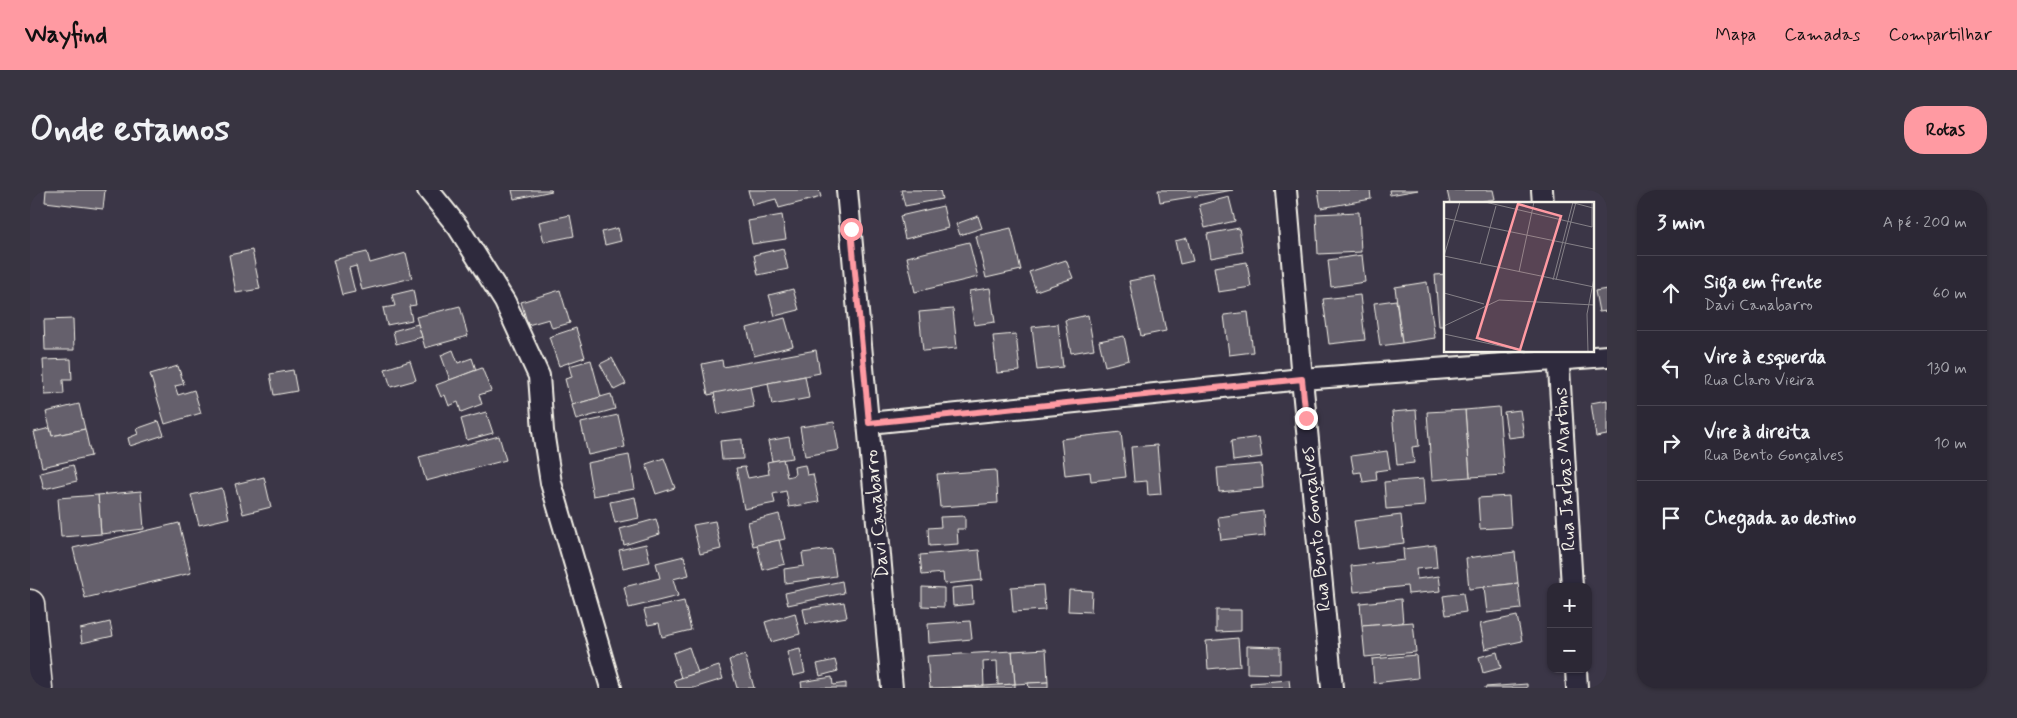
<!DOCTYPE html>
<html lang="pt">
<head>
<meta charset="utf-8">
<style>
	:root { --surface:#2c2835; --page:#383441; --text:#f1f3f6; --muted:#a6a6ad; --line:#484450; --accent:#ff9aa2 }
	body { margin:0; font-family:Mynerve,sans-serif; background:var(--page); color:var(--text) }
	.controls { position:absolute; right:15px; bottom:15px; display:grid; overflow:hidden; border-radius:10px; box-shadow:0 1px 4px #0004 }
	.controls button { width:45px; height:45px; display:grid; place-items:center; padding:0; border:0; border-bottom:1px solid var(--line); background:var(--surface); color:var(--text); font:25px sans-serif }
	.stop { position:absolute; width:15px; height:15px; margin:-11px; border:4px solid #ff9aa2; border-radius:50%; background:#fff }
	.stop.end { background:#ff9aa2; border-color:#fff; box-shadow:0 1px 5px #0008 }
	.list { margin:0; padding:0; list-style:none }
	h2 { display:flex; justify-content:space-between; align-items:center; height:65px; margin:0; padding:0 20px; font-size:21px }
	h2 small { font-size:16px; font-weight:400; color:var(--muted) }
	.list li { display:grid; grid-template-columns:32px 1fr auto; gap:15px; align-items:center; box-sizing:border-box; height:75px; padding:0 20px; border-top:1px solid var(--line) }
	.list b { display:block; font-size:19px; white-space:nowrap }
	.list p { margin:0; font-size:16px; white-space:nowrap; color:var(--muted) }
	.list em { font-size:16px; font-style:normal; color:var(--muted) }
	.icon { flex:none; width:28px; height:28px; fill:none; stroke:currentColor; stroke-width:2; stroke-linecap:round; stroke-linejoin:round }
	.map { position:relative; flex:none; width:1577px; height:498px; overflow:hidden; border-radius:20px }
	header { display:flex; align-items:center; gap:30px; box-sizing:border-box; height:70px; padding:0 25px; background:var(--accent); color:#111 }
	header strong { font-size:24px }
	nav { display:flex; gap:28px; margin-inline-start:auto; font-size:18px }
	.intro { display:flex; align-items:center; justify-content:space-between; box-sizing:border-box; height:120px; padding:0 30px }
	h1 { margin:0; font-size:35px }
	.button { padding:12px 22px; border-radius:20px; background:var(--accent); color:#111; font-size:18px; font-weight:700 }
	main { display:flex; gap:30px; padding:0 30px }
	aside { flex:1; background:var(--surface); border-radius:20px; box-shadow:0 1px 4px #0004 }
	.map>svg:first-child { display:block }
	.building { fill:#65616c; stroke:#f4f1e8 }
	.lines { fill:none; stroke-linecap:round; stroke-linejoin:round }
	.street-casing { stroke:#f4f1e8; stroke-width:24 }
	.secondary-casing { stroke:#f4f1e8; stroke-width:31 }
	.street { stroke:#2f2a3d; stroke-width:20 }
	.secondary { stroke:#2f2a3d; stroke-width:28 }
	.route { stroke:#ff9aa2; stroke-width:6 }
	.labels { text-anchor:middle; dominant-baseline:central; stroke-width:4; stroke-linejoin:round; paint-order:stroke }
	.street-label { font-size:19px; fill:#f4f1e8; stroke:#2f2a3d }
	.inset-road { fill:none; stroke:#858187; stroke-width:1 }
	.view { fill:#ff9aa2; fill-opacity:0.15; stroke:#ff9aa2; stroke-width:2.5 }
	.inset-edge { fill:none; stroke:#f4f1e8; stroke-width:2.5 }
</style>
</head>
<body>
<header>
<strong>Wayfind</strong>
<nav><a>Mapa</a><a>Camadas</a><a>Compartilhar</a></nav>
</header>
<div class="intro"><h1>Onde estamos</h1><a class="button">Rotas</a></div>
<main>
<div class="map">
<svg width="1577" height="498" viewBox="0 0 1577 498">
	<rect width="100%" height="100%" fill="#3b3647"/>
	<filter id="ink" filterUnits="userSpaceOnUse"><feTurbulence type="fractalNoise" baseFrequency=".02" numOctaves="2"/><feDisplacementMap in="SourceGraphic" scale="10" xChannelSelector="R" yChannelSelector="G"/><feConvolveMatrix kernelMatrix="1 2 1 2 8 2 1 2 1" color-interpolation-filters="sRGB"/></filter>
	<g filter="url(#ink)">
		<g class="building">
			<path d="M 16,0 L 75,0 L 73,19 L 15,12 Z"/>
			<path d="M 482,0 L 521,0 L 522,1 L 484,9 Z"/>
			<path d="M 718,0 L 789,0 L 791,7 L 749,18 L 746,9 L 722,15 Z"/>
			<path d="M 871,0 L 910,0 L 912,9 L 875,16 Z"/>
			<path d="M 1128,0 L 1203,0 L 1130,12 Z"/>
			<path d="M 1288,0 L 1340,0 L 1341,9 L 1291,18 Z"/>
			<path d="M 1359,0 L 1388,0 L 1360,5 Z"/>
			<path d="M 1417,0 L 1463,0 L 1465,9 L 1438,14 L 1420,14 Z"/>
			<path d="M 1199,7 L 1205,31 L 1175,38 L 1169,15 Z"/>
			<path d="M 913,16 L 918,38 L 875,49 L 870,26 Z"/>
			<path d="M 1329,22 L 1331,62 L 1288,64 L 1286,24 Z"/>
			<path d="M 540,25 L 544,46 L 514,52 L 509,32 Z"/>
			<path d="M 752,25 L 756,49 L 722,54 L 718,31 Z"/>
			<path d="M 948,26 L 952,38 L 930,45 L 926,34 Z"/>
			<path d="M 588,38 L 591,51 L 575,55 L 572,42 Z"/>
			<path d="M 981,38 L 991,80 L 956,88 L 946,46 Z"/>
			<path d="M 1209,38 L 1213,62 L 1181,68 L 1177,44 Z"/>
			<path d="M 1157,48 L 1163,71 L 1150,74 L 1145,51 Z"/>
			<path d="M 939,52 L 948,87 L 885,102 L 877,67 Z"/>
			<path d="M 753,58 L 758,79 L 728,85 L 724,65 Z"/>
			<path d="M 222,60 L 230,99 L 206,103 L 199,65 Z"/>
			<path d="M 337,62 L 340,73 L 376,63 L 382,88 L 332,100 L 326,76 L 319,78 L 325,102 L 312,105 L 303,70 Z"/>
			<path d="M 1332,65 L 1335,92 L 1301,97 L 1298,70 Z"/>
			<path d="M 1036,70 L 1043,88 L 1006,101 L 999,82 Z"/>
			<path d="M 1217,72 L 1221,97 L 1188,102 L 1184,77 Z"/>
			<path d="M 1416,84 L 1416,136 L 1409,136 L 1405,85 Z"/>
			<path d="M 1124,86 L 1136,141 L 1111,146 L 1099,91 Z"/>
			<path d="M 1397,92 L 1405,148 L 1372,153 L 1365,97 Z"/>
			<path d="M 960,98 L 965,132 L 944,135 L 939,101 Z"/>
			<path d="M 763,99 L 769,120 L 745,126 L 739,105 Z"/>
			<path d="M 1577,99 L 1577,121 L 1569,122 L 1565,101 Z"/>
			<path d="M 383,100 L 386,115 L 379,116 L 382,130 L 357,135 L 353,118 L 365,116 L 362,105 Z"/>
			<path d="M 530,100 L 540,133 L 522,138 L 519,129 L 498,135 L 491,112 Z"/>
			<path d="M 1330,105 L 1335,150 L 1299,154 L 1293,109 Z"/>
			<path d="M 1366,110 L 1372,153 L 1350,156 L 1344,113 Z"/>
			<path d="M 430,116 L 438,146 L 395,158 L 386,127 Z"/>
			<path d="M 923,119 L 927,158 L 893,161 L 889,122 Z"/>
			<path d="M 1218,122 L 1223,162 L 1199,165 L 1194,125 Z"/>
			<path d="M 1058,125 L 1064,159 L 1041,163 L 1035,130 Z"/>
			<path d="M 755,128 L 763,156 L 724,166 L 717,138 Z"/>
			<path d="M 43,129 L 44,160 L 15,160 L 14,130 Z"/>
			<path d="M 388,134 L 392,147 L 366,154 L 363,141 Z"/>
			<path d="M 1028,134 L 1033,177 L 1007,180 L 1002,137 Z"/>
			<path d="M 546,138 L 555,167 L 529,176 L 519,147 Z"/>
			<path d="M 986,144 L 990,181 L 967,183 L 963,146 Z"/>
			<path d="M 1094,146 L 1099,170 L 1075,176 L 1069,151 Z"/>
			<path d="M 423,160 L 428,173 L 442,168 L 446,180 L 420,190 L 411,165 Z"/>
			<path d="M 786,160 L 790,183 L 678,205 L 672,174 L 692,170 L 693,177 Z"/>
			<path d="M 582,168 L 596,194 L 584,200 L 570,174 Z"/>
			<path d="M 41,169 L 42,190 L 33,190 L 34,204 L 15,205 L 13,170 Z"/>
			<path d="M 561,170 L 571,207 L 542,215 L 535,189 L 542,187 L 539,176 Z"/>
			<path d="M 380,171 L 386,190 L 361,197 L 355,179 Z"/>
			<path d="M 148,176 L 154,194 L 145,196 L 148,205 L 164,200 L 171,223 L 135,234 L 120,184 Z"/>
			<path d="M 452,178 L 461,201 L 449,205 L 452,214 L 431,222 L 428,212 L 419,216 L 415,205 L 411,207 L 406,195 Z"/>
			<path d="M 263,180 L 267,201 L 244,205 L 240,184 Z"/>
			<path d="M 775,186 L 779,208 L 742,215 L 738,193 Z"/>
			<path d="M 720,196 L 724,217 L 688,224 L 684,203 Z"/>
			<path d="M 581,204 L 585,219 L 546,230 L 542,215 Z"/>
			<path d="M 1577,210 L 1577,245 L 1566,247 L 1561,213 Z"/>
			<path d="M 49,214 L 55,239 L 22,246 L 16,222 Z"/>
			<path d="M 1469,217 L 1474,285 L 1440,287 L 1435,220 Z"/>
			<path d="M 1386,220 L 1389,256 L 1382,257 L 1384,273 L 1367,275 L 1362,222 Z"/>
			<path d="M 1435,220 L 1440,287 L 1402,290 L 1397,222 Z"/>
			<path d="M 1490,220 L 1494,246 L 1478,248 L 1474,222 Z"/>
			<path d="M 456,222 L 463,243 L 437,250 L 431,229 Z"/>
			<path d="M 588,225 L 595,257 L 558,265 L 551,233 Z"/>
			<path d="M 129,231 L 134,245 L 100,256 L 98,248 L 108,244 L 106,239 Z"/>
			<path d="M 804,232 L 809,260 L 775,266 L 770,237 Z"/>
			<path d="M 20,238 L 22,246 L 55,239 L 61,266 L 12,277 L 4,242 Z"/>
			<path d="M 1091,242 L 1096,287 L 1061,291 L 1060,282 L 1035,285 L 1031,249 Z"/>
			<path d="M 469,246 L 476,270 L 396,291 L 389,267 Z"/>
			<path d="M 759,247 L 763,268 L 742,271 L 738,251 Z"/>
			<path d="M 1229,247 L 1232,267 L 1203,271 L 1201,251 Z"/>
			<path d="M 712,249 L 713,269 L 692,270 L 690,251 Z"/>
			<path d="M 1127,255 L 1131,304 L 1118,305 L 1117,291 L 1104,292 L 1101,257 Z"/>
			<path d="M 1357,261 L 1360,279 L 1346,281 L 1347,290 L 1333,292 L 1331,282 L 1324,283 L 1321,266 Z"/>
			<path d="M 599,265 L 605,299 L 563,306 L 557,273 Z"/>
			<path d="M 634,268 L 645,298 L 626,304 L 616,274 Z"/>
			<path d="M 753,269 L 757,287 L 765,285 L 764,277 L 775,275 L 777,285 L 783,284 L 789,312 L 759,317 L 756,301 L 743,304 L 745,313 L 714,319 L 706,278 L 715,277 L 718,288 L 739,284 L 737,272 Z"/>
			<path d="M 1231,274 L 1233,298 L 1189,302 L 1187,278 Z"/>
			<path d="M 43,275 L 47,291 L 14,299 L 10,283 Z"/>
			<path d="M 966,280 L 968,313 L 910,317 L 907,284 Z"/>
			<path d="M 234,287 L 241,317 L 213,324 L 205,294 Z"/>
			<path d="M 1393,289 L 1395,316 L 1356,319 L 1354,292 Z"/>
			<path d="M 192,298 L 199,328 L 169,335 L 161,305 Z"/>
			<path d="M 111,301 L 114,339 L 71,344 L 68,305 Z"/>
			<path d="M 68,305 L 71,344 L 31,347 L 28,308 Z"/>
			<path d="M 1479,306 L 1481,337 L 1450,339 L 1448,308 Z"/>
			<path d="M 605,307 L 609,328 L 585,333 L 580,312 Z"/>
			<path d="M 1233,321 L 1235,345 L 1191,350 L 1188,327 Z"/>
			<path d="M 749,324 L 755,349 L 723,356 L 718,332 Z"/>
			<path d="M 1371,325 L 1374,353 L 1328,359 L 1324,331 Z"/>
			<path d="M 935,326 L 935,339 L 927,339 L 928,354 L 899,356 L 898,338 L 911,337 L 910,327 Z"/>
			<path d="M 626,329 L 630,344 L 594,355 L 590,339 Z"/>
			<path d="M 685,331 L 691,359 L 670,364 L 663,335 Z"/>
			<path d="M 149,333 L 161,383 L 55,408 L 43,358 Z"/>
			<path d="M 749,350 L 755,374 L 733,380 L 727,355 Z"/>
			<path d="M 616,354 L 620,372 L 593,378 L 589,360 Z"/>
			<path d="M 1405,355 L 1407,377 L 1386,379 L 1387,389 L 1409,386 L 1411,401 L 1378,404 L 1377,396 L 1324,402 L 1321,376 L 1374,370 L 1373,359 Z"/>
			<path d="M 802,359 L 806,386 L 755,393 L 754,379 L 774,376 L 772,363 Z"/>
			<path d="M 949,360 L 952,390 L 914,394 L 913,383 L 892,385 L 890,365 Z"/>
			<path d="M 1485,362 L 1488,393 L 1439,399 L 1436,368 Z"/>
			<path d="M 654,366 L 659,385 L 643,389 L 648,406 L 599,418 L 594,397 L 630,388 L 626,373 Z"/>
			<path d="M 812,391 L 814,403 L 758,415 L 755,403 Z"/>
			<path d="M 1488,393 L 1491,419 L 1457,423 L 1454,397 Z"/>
			<path d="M 1013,395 L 1015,420 L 983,422 L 981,397 Z"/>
			<path d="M 942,396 L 943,414 L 923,416 L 922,398 Z"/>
			<path d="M 892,397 L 914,398 L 914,417 L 892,416 Z"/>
			<path d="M 1039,400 L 1062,401 L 1061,422 L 1038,421 Z"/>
			<path d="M 1433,403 L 1436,422 L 1416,425 L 1413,406 Z"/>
			<path d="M 1371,409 L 1373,433 L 1332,436 L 1330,413 Z"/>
			<path d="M 654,411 L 661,440 L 632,447 L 629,433 L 618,435 L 614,420 Z"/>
			<path d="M 814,412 L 817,427 L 776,434 L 773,419 Z"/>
			<path d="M 1186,420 L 1211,420 L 1211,441 L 1186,442 Z"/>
			<path d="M 765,423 L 770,444 L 741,452 L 735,432 Z"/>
			<path d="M 1487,426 L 1492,451 L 1455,459 L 1450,434 Z"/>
			<path d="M 940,431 L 942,449 L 899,453 L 898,434 Z"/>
			<path d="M 80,432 L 83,446 L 52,453 L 50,439 Z"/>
			<path d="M 1383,432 L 1386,462 L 1335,467 L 1332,436 Z"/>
			<path d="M 1208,448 L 1210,476 L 1178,479 L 1176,451 Z"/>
			<path d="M 1217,456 L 1250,457 L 1250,484 L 1217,483 Z"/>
			<path d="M 659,457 L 668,483 L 651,488 L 643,463 Z"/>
			<path d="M 770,459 L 775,483 L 763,486 L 757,462 Z"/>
			<path d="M 1016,459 L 1018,492 L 985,494 L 982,461 Z"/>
			<path d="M 982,461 L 985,494 L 968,495 L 967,471 L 953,472 L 954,496 L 900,498 L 897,466 Z"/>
			<path d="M 1467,462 L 1471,478 L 1453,483 L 1449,467 Z"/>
			<path d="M 715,465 L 724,498 L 707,498 L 699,470 Z"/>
			<path d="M 1386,465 L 1388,488 L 1344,493 L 1342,469 Z"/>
			<path d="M 805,470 L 808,481 L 790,486 L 787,474 Z"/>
			<path d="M 689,476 L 693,489 L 664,498 L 647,498 L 644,490 Z"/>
			<path d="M 802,487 L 803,495 L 816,493 L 816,498 L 772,498 L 771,492 Z"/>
			<path d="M 1259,490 L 1260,498 L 1221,498 L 1220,493 Z"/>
			<path d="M 1018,492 L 1018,498 L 999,498 L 998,493 Z"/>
			<path d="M 985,494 L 985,498 L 922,498 L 954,496 Z"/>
			<path d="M 1497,494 L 1497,498 L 1455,498 L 1455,497 Z"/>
		</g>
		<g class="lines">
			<defs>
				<g id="street">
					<path d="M 398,0 L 428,37 L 475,112 L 509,186 L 513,241 L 521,293 L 581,498"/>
					<path d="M 817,0 L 862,498"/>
					<path d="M 1256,0 L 1272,189 L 1302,498"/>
					<path d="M 1512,0 L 1513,14"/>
					<path d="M 1528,161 L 1542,397"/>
					<path d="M 839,233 L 1272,189 L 1577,166"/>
					<path d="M 1546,479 L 1547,498"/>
				</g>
				<path id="secondary" d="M 0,414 L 8,498"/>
			</defs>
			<use href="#street" class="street-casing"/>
			<use href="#secondary" class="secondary-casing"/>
			<use href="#street" class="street"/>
			<use href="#secondary" class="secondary"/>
		</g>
	</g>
	<g class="lines" filter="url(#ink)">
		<path class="route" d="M 821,39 L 839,233 L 1272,189 L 1276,228"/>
	</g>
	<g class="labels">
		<g class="street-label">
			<text transform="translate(1535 279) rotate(-93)">Rua Jarbas Martins</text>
			<text transform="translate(847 324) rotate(-95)">Davi Canabarro</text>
			<text transform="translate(1286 339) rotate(-96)">Rua Bento Gonçalves</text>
		</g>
	</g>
	<g transform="translate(1414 12)">
		<rect width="150" height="150" fill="#3b3647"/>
		<path class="inset-road" d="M 41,0 L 148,25 L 148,0M 126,0 L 149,6M 0,16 L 150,47M 0,54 L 150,85M 0,54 L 16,0M 36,62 L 52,4M 75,70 L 90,0M 109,78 L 129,0M 112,78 L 132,0M 0,91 L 40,102M 0,124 L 55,98 L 150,103M 0,132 L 84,150M 144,150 L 143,112 L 150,76"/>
		<path class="view" d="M 74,2 L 117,14 L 76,148 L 33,136 Z"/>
		<rect width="150" height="150" class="inset-edge"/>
	</g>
</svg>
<div class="controls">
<button>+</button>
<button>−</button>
</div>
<div class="stop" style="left:821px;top:39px"></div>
<div class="stop end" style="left:1276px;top:228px"></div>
</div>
<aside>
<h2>3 min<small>A pé · 200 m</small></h2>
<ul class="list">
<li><svg class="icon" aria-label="ahead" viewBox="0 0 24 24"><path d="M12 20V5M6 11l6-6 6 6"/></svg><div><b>Siga em frente</b><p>Davi Canabarro</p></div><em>60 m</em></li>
<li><svg class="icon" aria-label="left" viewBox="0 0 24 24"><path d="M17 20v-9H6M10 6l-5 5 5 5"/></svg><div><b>Vire à esquerda</b><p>Rua Claro Vieira</p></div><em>130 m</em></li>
<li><svg class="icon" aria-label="right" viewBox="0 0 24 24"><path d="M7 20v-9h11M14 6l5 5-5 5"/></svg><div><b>Vire à direita</b><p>Rua Bento Gonçalves</p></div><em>10 m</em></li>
<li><svg class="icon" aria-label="arrive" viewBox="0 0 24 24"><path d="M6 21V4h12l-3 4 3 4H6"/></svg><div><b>Chegada ao destino</b></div></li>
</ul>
</aside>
</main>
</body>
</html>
